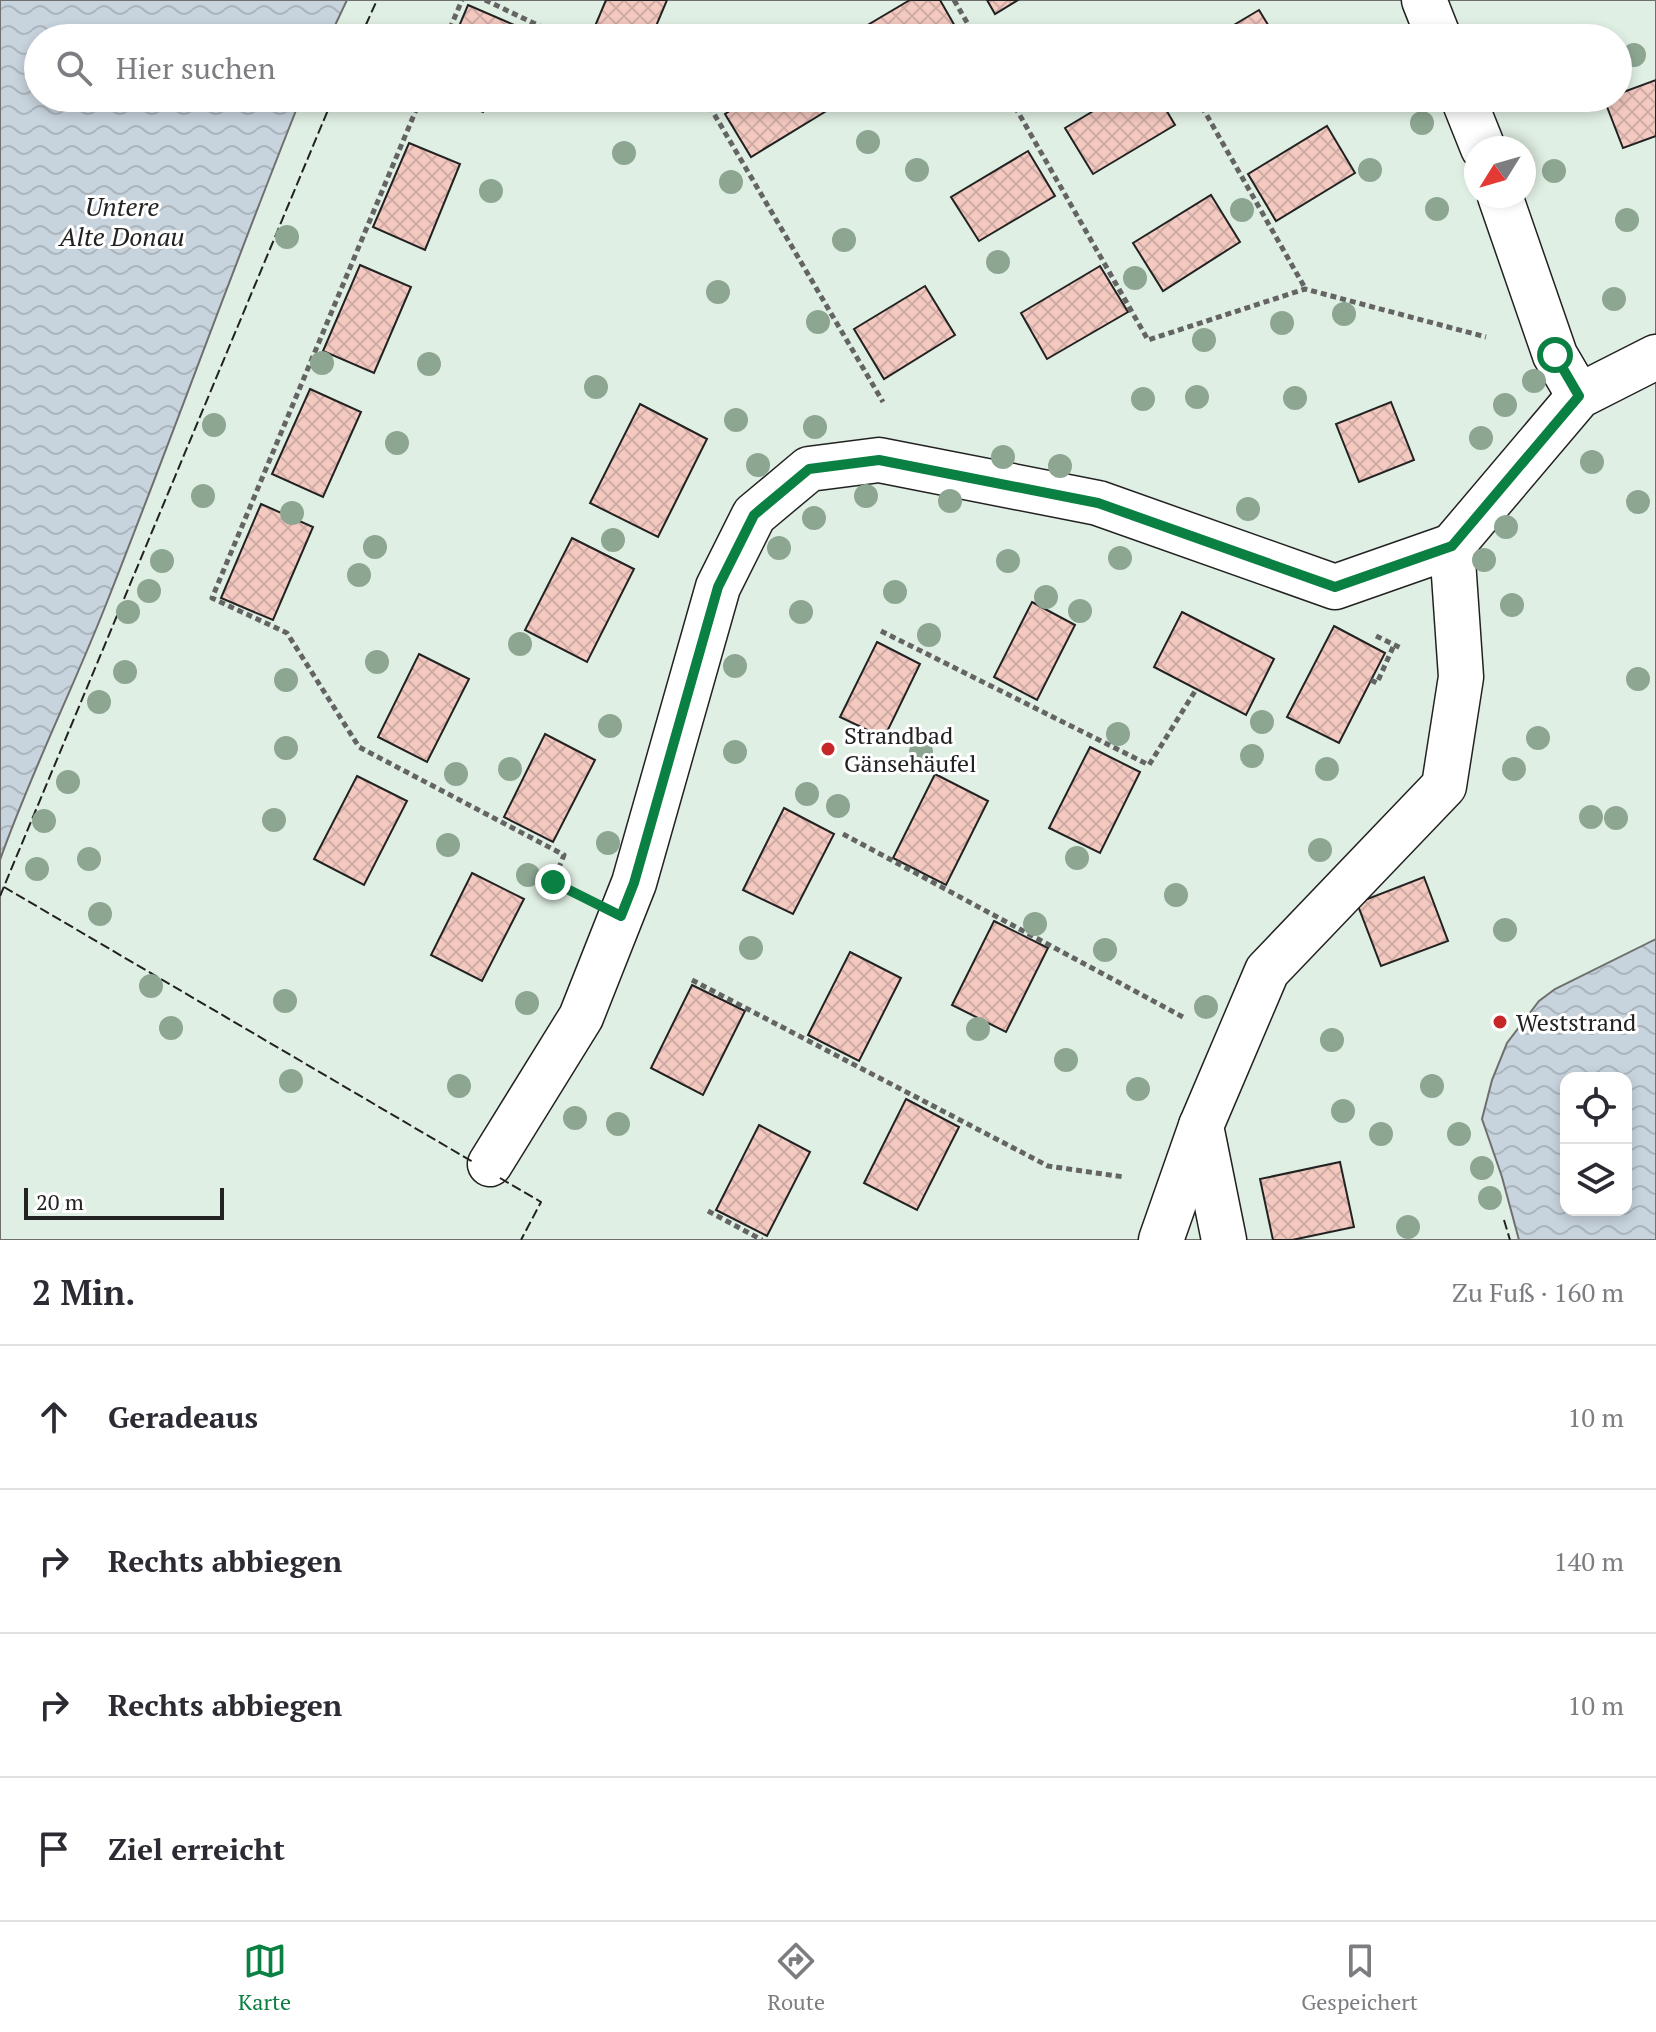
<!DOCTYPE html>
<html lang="de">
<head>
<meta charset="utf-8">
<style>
	:root { --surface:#fff; --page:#f7f7f7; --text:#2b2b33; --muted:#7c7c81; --line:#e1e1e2; --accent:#0b8043 }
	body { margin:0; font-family:"PT Serif",serif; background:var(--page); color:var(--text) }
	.controls { position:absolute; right:24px; bottom:24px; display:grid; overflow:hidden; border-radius:16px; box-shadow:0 4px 12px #0003 }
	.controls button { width:72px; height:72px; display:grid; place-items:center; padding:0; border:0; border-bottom:2px solid var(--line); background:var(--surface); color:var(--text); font:40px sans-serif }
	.compass { position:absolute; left:1464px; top:136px; width:72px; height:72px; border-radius:50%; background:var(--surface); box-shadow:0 4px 12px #0003; rotate:233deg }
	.scale { position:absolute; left:24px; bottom:20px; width:200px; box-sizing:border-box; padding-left:8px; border:4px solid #222; border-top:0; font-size:22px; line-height:28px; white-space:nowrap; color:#222; -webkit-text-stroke:6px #fff; paint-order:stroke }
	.stop { position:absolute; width:24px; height:24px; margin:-18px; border:6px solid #0b8043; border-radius:50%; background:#fff }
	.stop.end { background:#0b8043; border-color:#fff; box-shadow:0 2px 8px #0008 }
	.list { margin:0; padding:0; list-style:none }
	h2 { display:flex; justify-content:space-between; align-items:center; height:104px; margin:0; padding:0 32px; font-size:34px }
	h2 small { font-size:26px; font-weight:400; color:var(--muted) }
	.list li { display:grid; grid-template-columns:52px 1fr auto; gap:24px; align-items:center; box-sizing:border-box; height:144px; padding:0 32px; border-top:2px solid var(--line) }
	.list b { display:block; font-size:30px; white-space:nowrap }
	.list em { font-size:26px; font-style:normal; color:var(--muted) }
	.icon { flex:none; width:44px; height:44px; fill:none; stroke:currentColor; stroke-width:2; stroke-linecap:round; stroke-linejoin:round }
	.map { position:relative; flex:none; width:1656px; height:1240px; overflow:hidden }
	.search { position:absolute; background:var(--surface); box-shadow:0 4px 12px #0003; left:24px; right:24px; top:24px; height:88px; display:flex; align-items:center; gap:20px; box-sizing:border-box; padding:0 28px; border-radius:44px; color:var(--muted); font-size:30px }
	.sheet { height:680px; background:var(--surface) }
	nav { display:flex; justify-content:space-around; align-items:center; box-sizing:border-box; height:112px; border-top:2px solid var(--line); background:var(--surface); font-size:22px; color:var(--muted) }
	nav a { display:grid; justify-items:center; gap:4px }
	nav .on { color:var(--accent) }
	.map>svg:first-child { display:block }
	.grass { fill:#e0efe3; stroke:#6f6f6f; stroke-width:2; fill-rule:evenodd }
	.water { fill:url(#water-waves); stroke:#6f6f6f; stroke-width:2; fill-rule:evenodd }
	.building { fill:url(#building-cross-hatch); stroke:#222; stroke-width:2 }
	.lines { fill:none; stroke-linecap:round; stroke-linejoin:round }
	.pedestrian-casing { stroke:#222; stroke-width:47 }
	.path { stroke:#646464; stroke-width:5; stroke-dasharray:6 4; stroke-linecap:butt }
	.pedestrian { stroke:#fff; stroke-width:44 }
	.fence { stroke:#222; stroke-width:2; stroke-dasharray:10 4; stroke-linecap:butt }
	.tree { fill:#8da692 }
	.route { stroke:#0b8043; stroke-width:10 }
	.poi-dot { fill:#c62828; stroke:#fff; stroke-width:3 }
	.labels { text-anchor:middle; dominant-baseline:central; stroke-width:6; stroke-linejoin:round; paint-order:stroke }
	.poi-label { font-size:24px; fill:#222; stroke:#fff; text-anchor:start }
	.water-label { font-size:26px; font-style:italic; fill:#222; stroke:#fff }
</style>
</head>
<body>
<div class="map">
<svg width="1656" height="1240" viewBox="0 0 1656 1240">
	<defs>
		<pattern id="water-waves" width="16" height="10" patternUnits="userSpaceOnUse" patternTransform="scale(2)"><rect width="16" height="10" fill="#c7d3dd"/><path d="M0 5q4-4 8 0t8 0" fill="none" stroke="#abb5bd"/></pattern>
		<pattern id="building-cross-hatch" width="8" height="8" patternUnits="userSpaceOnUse" patternTransform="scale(2)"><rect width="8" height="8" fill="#f3c9c0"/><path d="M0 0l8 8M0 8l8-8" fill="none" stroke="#d0aca5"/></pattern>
	</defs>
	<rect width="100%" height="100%" fill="#fff"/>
	<path class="grass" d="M 327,0 L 1656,0 L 1656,1240 L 0,1240 L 0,421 L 206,98 L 1618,98 L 1618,38 L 280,38 ZM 1476,148 L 1524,148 L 1524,196 L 1476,196 ZM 1566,1078 L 1626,1078 L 1626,1210 L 1566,1210 Z"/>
	<g class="water">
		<path d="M 0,0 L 347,0 L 329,38 L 38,38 L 38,98 L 301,98 C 234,265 173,435 107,602 C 73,689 31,772 0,860 Z"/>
		<path d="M 1656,939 L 1656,1240 L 1519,1240 L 1502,1177 L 1482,1119 L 1492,1080 L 1507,1043 L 1539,1001 L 1555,989 ZM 1566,1078 L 1626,1078 L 1626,1210 L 1566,1210 Z"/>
	</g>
	<g class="building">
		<path d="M 606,0 L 667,0 L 651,38 L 590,38 Z"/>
		<path d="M 910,0 L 940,0 L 960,35 L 956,38 L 857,38 L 854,33 Z"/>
		<path d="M 987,0 L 1018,0 L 995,14 Z"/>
		<path d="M 468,5 L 519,27 L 514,38 L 454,38 Z"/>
		<path d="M 1259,10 L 1276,38 L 1212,38 Z"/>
		<path d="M 1656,80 L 1656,136 L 1623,148 L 1604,99 L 1618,98 L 1618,94 Z"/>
		<path d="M 450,98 L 489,98 L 483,112 Z"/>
		<path d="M 750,98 L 820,98 L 828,110 L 751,157 L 725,114 Z"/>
		<path d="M 1115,98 L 1159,98 L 1175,125 L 1093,174 L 1065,128 Z"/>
		<path d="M 1327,126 L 1355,173 L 1276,221 L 1248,174 Z"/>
		<path d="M 409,143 L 460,164 L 425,250 L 373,227 Z"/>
		<path d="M 1028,151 L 1055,196 L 979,241 L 951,197 Z"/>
		<path d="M 1211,195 L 1240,242 L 1163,291 L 1133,243 Z"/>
		<path d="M 360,265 L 411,287 L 374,373 L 323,351 Z"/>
		<path d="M 1100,266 L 1128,312 L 1047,359 L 1021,313 Z"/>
		<path d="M 925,286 L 955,335 L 884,379 L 854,329 Z"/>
		<path d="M 310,389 L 361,412 L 323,497 L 272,474 Z"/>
		<path d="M 1391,402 L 1414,460 L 1359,482 L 1336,424 Z"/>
		<path d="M 640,404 L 707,439 L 658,537 L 590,503 Z"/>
		<path d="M 261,504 L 313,527 L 273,620 L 221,598 Z"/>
		<path d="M 572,538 L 634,569 L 587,662 L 525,630 Z"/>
		<path d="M 1032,602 L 1075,625 L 1037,700 L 994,677 Z"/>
		<path d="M 1182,612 L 1274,659 L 1246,715 L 1154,667 Z"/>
		<path d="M 1334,626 L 1385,653 L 1339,743 L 1287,717 Z"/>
		<path d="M 877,642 L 920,664 L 884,738 L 840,717 Z"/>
		<path d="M 419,654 L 469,679 L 427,762 L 378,737 Z"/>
		<path d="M 545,734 L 595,760 L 553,842 L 504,817 Z"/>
		<path d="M 1090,747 L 1140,772 L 1100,853 L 1049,828 Z"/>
		<path d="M 935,774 L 988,801 L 946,885 L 893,858 Z"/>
		<path d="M 357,776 L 407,801 L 364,885 L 314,859 Z"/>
		<path d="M 784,808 L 834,834 L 793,914 L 743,890 Z"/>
		<path d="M 472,873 L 524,899 L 482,981 L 431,955 Z"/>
		<path d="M 1424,877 L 1448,941 L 1381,966 L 1357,903 Z"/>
		<path d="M 994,921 L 1048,948 L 1006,1032 L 952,1005 Z"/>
		<path d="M 850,952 L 901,978 L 859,1061 L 808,1035 Z"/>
		<path d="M 692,985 L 745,1011 L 703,1095 L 651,1068 Z"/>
		<path d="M 906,1099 L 959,1127 L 917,1210 L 864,1183 Z"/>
		<path d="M 759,1125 L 810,1152 L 767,1236 L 716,1210 Z"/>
		<path d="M 1340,1162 L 1354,1227 L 1292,1240 L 1273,1240 L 1260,1179 Z"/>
	</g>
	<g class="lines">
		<defs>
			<g id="pedestrian">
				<path d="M 1424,0 L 1439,38"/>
				<path d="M 1463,98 L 1483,148"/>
				<path d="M 1500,196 L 1555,355 L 1579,396"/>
				<path d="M 490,1164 L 581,1017 L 634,883 L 718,587 L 754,515 L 809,469 L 879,460 L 1098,503 L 1335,587 L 1452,546"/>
				<path d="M 1161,1240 L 1201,1126"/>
				<path d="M 1224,1240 L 1201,1126 L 1267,971 L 1444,786 L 1461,677 L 1452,546 L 1579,396 L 1656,357"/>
			</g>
		</defs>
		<use href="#pedestrian" class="pedestrian-casing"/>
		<g class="path">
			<path d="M 485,0 L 565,38"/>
			<path d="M 954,0 L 976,38"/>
			<path d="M 446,38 L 462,0"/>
			<path d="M 421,98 L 212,598 L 287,633 L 359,747 L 564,855 L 553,882 L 570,891"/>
			<path d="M 691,98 L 710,107 L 883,402"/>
			<path d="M 1010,98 L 1148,340 L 1305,289 L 1486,337"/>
			<path d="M 1197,98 L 1305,288"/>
			<path d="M 881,631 L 1149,765 L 1197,688"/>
			<path d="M 1376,636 L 1403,649"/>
			<path d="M 1371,680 L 1377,683 L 1394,645"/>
			<path d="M 843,834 L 1183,1017"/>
			<path d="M 692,980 L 1048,1166 L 1124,1177"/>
			<path d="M 708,1211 L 762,1240"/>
		</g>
		<use href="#pedestrian" class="pedestrian"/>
		<g class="fence">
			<path d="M 360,38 L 377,0"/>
			<path d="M 4,887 L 473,1162"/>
			<path d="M 0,896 L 333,98"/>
			<path d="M 500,1178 L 541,1202 L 521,1240"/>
			<path d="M 1504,1220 L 1510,1240"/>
		</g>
	</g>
	<g class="tree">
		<circle cx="1634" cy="55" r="12"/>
		<circle cx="1422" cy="123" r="12"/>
		<circle cx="868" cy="142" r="12"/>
		<circle cx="624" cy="153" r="12"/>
		<circle cx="917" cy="170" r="12"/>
		<circle cx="1370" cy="170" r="12"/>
		<circle cx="1554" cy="171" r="12"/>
		<circle cx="731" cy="182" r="12"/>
		<circle cx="491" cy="191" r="12"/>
		<circle cx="1437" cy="209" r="12"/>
		<circle cx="1242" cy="210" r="12"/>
		<circle cx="1627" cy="220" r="12"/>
		<circle cx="287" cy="237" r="12"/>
		<circle cx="844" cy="240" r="12"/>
		<circle cx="998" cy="262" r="12"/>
		<circle cx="1135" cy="278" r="12"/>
		<circle cx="718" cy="292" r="12"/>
		<circle cx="1614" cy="299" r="12"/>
		<circle cx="1344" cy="314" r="12"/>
		<circle cx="818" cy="322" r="12"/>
		<circle cx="1282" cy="323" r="12"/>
		<circle cx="1204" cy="340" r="12"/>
		<circle cx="322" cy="363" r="12"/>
		<circle cx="429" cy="364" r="12"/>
		<circle cx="1534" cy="381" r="12"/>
		<circle cx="596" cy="387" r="12"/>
		<circle cx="1197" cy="397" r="12"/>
		<circle cx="1295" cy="398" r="12"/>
		<circle cx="1143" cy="399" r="12"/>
		<circle cx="1505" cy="405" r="12"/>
		<circle cx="736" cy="420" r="12"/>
		<circle cx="214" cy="425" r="12"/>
		<circle cx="815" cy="427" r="12"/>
		<circle cx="1481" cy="438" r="12"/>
		<circle cx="397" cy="443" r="12"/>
		<circle cx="1003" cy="457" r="12"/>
		<circle cx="1592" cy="462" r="12"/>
		<circle cx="758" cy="465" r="12"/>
		<circle cx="1060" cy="466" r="12"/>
		<circle cx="203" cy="496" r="12"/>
		<circle cx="866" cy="496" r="12"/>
		<circle cx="950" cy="501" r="12"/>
		<circle cx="1638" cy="502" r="12"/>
		<circle cx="1248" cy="509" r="12"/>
		<circle cx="292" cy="513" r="12"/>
		<circle cx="814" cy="518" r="12"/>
		<circle cx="1506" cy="527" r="12"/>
		<circle cx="613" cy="540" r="12"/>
		<circle cx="375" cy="547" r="12"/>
		<circle cx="779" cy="548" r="12"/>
		<circle cx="1120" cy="558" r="12"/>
		<circle cx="1484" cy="560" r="12"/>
		<circle cx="162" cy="561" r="12"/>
		<circle cx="1008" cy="561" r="12"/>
		<circle cx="359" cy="575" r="12"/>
		<circle cx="149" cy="591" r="12"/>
		<circle cx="895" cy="592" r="12"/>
		<circle cx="1046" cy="597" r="12"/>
		<circle cx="1512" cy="605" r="12"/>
		<circle cx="1080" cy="611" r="12"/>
		<circle cx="128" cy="612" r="12"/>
		<circle cx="801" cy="612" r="12"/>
		<circle cx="929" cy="635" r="12"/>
		<circle cx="520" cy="644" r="12"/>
		<circle cx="377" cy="662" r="12"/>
		<circle cx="735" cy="666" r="12"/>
		<circle cx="125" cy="672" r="12"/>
		<circle cx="1638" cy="679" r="12"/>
		<circle cx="286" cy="680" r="12"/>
		<circle cx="99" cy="702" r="12"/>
		<circle cx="1262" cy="722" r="12"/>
		<circle cx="610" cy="726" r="12"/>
		<circle cx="1118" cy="734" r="12"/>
		<circle cx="1538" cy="738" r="12"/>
		<circle cx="286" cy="748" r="12"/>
		<circle cx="735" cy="752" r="12"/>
		<circle cx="921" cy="752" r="12"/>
		<circle cx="1252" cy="756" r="12"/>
		<circle cx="510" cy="769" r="12"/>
		<circle cx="1327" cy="769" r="12"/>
		<circle cx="1514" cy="769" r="12"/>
		<circle cx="456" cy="774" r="12"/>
		<circle cx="68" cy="782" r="12"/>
		<circle cx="807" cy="794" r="12"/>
		<circle cx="838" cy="806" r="12"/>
		<circle cx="1591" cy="817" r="12"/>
		<circle cx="1616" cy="818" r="12"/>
		<circle cx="274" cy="820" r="12"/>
		<circle cx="44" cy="821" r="12"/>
		<circle cx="608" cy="843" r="12"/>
		<circle cx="448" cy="845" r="12"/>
		<circle cx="1320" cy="850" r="12"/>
		<circle cx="1077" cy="858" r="12"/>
		<circle cx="89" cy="859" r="12"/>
		<circle cx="37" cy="869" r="12"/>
		<circle cx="528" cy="875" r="12"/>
		<circle cx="1176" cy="895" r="12"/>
		<circle cx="100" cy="914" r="12"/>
		<circle cx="1035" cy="924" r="12"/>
		<circle cx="1505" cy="930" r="12"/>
		<circle cx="751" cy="948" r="12"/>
		<circle cx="1105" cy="950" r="12"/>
		<circle cx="151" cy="986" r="12"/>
		<circle cx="285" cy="1001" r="12"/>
		<circle cx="527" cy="1003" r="12"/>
		<circle cx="1206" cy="1007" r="12"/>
		<circle cx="171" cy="1028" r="12"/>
		<circle cx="978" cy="1029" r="12"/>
		<circle cx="1332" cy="1040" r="12"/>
		<circle cx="1066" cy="1060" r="12"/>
		<circle cx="291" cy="1081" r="12"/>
		<circle cx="459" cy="1086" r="12"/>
		<circle cx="1432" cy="1086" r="12"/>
		<circle cx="1138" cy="1089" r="12"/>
		<circle cx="1343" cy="1111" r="12"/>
		<circle cx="575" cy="1118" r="12"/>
		<circle cx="618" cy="1124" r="12"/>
		<circle cx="1381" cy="1134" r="12"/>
		<circle cx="1459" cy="1134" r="12"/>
		<circle cx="1482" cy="1168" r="12"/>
		<circle cx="1490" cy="1198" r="12"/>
		<circle cx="1408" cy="1227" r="12"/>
	</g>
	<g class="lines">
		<path class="route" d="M 553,882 L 621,916 L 634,883 L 718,587 L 754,515 L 809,469 L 879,460 L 1098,503 L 1335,587 L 1452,546 L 1579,396 L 1555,355"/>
	</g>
	<g class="poi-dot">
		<circle cx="828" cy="749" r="8"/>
		<circle cx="1500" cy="1022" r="8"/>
	</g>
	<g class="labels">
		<g class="poi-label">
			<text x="844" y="735">Strandbad<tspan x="844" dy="28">Gänsehäufel</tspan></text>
			<text x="1516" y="1022">Weststrand</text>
		</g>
		<g class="water-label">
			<text x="122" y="206">Untere<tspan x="122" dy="30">Alte Donau</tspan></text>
		</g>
	</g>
</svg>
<div class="controls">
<button><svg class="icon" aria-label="locate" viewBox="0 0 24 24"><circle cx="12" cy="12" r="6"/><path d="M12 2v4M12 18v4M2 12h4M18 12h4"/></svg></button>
<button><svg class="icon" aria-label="layers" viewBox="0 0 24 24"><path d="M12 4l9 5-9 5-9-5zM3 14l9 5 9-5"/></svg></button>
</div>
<svg class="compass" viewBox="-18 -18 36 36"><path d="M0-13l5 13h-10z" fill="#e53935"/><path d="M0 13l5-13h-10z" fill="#7c7c81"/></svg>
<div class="scale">20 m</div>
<div class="stop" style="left:1555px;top:355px"></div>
<div class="stop end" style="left:553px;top:882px"></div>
<div class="search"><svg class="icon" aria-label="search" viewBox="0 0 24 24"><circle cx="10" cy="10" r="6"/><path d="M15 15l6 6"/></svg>Hier suchen</div>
</div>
<section class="sheet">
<h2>2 Min.<small>Zu Fuß · 160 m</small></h2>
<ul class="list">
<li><svg class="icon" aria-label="ahead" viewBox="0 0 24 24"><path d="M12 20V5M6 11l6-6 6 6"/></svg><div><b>Geradeaus</b></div><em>10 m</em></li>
<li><svg class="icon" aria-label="right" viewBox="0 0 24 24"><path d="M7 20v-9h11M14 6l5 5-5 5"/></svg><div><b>Rechts abbiegen</b></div><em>140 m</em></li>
<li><svg class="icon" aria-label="right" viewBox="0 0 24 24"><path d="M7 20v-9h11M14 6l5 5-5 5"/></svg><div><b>Rechts abbiegen</b></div><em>10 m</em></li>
<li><svg class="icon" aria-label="arrive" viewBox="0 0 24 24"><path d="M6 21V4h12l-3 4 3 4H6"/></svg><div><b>Ziel erreicht</b></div></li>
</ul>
</section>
<nav>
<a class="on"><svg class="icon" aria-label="map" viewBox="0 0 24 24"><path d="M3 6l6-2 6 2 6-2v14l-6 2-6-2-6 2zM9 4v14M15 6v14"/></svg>Karte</a>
<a><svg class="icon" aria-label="directions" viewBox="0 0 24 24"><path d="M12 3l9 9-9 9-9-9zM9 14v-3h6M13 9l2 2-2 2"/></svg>Route</a>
<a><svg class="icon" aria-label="saved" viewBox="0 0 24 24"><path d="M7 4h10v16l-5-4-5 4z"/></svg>Gespeichert</a>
</nav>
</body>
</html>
